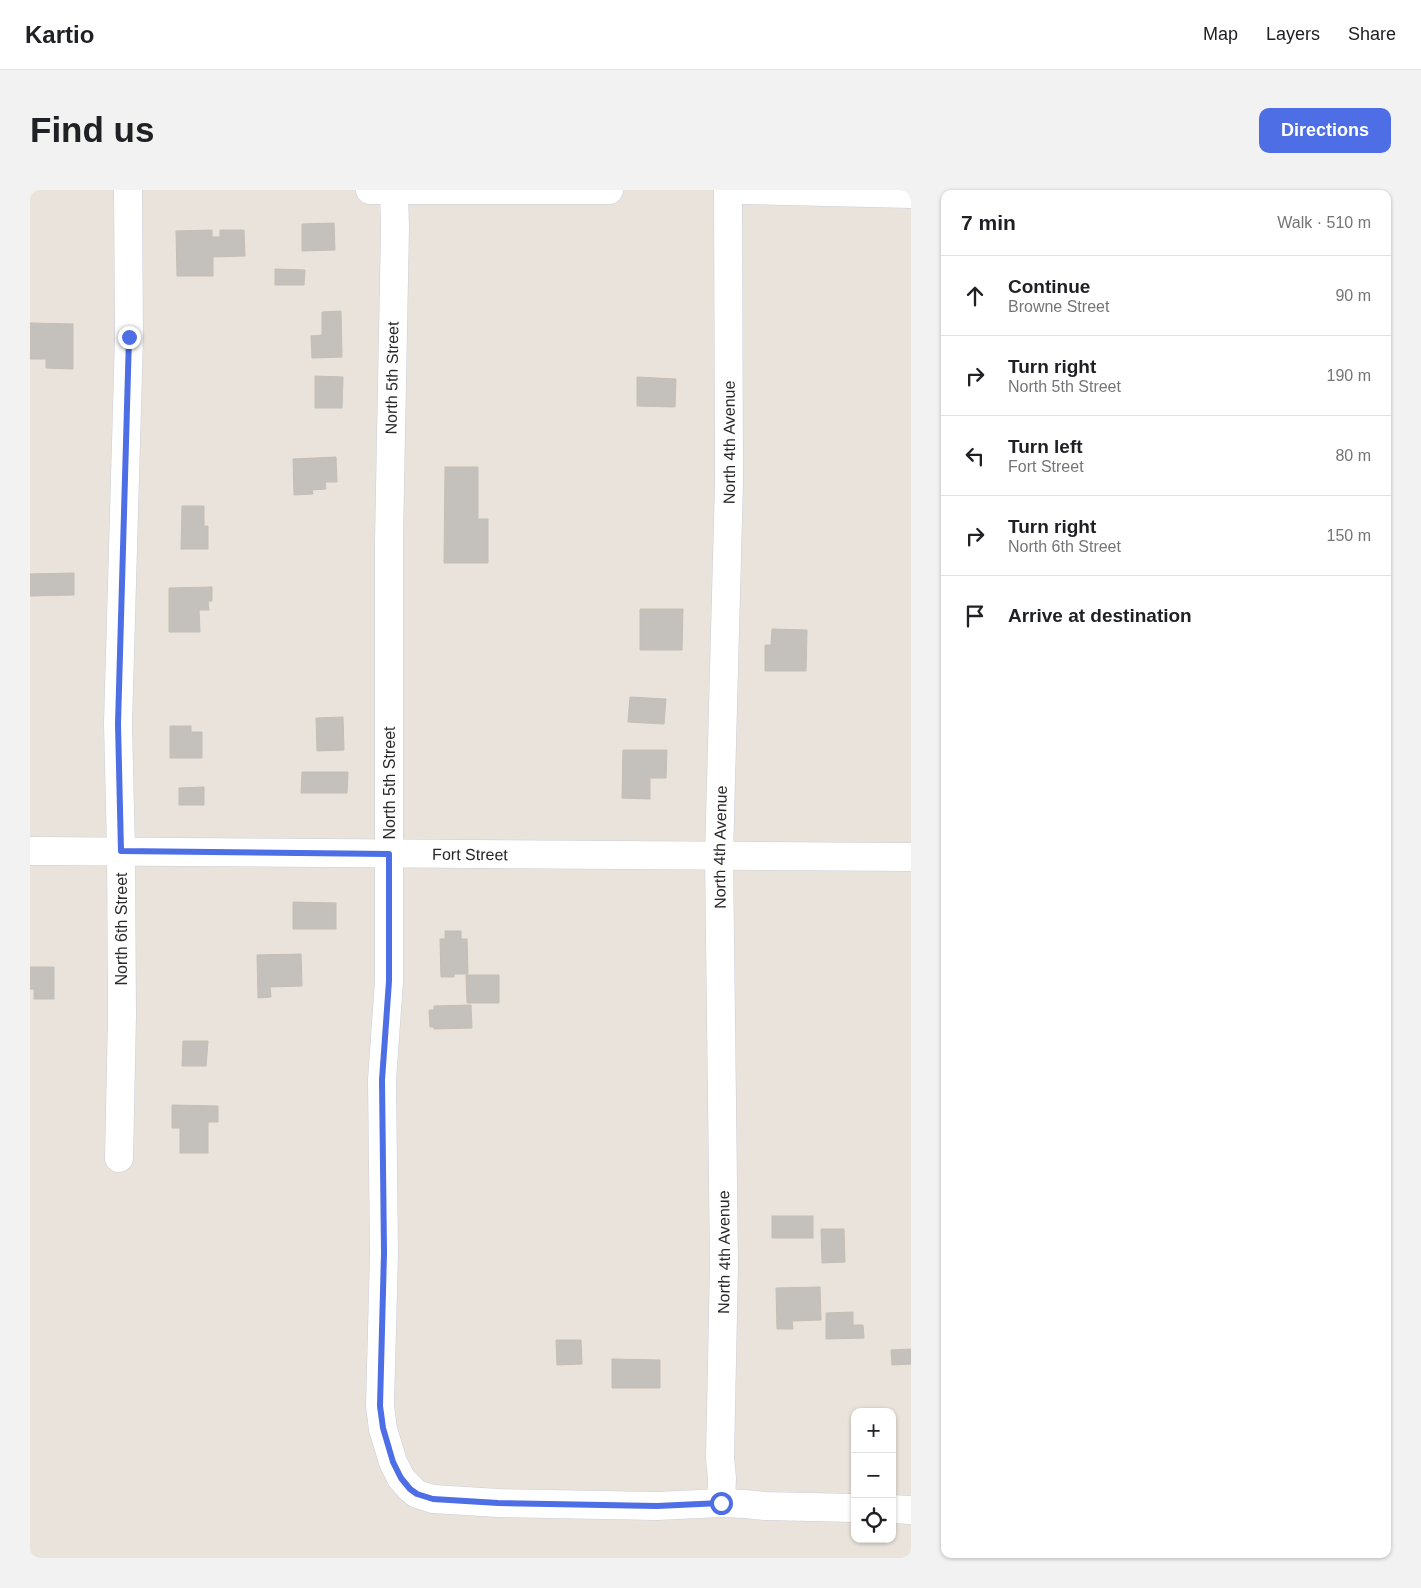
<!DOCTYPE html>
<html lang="en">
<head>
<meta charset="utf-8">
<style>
	:root { --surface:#fff; --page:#f2f2f2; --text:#202124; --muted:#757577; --line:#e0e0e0; --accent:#4d6ee4 }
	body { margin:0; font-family:Helvetica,sans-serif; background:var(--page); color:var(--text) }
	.controls { position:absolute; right:15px; bottom:15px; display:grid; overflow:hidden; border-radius:10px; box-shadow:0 1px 4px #0004 }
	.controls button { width:45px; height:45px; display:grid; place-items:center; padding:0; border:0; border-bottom:1px solid var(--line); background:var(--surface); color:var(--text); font:25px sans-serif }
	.stop { position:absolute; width:15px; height:15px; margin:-11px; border:4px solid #4d6ee4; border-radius:50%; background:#fff }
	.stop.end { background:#4d6ee4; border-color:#fff; box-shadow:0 1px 5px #0008 }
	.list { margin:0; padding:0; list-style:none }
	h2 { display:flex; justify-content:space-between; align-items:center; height:65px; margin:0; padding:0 20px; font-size:21px }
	h2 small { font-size:16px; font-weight:400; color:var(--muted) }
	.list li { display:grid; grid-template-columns:32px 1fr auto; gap:15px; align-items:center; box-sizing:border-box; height:80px; padding:0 20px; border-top:1px solid var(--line) }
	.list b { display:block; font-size:19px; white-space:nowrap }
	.list p { margin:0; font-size:16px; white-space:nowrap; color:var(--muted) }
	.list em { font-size:16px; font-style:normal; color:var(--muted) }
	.icon { flex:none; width:28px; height:28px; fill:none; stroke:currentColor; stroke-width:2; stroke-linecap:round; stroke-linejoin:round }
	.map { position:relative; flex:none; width:881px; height:1368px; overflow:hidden; border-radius:10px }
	header { display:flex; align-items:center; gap:30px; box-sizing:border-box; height:70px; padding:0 25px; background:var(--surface); border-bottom:1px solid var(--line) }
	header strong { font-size:24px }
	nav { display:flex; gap:28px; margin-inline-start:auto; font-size:18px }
	.intro { display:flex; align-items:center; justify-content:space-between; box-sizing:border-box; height:120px; padding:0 30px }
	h1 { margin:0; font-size:35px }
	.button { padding:12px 22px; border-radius:10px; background:var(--accent); color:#fff; font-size:18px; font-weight:700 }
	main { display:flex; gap:30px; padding:0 30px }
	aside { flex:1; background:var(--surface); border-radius:10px; box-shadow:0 1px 4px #0004 }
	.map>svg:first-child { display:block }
	.building { fill:#c4c0bb; stroke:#c4beb5 }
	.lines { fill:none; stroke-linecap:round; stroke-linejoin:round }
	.minor-casing { stroke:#cacdd8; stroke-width:29 }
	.minor { stroke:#fff; stroke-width:28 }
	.route { stroke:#4d6ee4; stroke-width:6 }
	.labels { text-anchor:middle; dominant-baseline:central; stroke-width:4; stroke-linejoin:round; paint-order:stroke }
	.street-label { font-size:16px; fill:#282828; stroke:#fff }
</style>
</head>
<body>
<header>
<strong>Kartio</strong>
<nav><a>Map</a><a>Layers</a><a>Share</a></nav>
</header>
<div class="intro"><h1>Find us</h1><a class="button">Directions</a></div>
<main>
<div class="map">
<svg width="881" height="1368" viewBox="0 0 881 1368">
	<rect width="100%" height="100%" fill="#e9e3db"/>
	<g class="building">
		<path d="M 304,33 L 305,60 L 272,61 L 272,34 Z"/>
		<path d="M 182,40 L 182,47 L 190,47 L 190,40 L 214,40 L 215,66 L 183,67 L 183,86 L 147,86 L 146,41 Z"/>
		<path d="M 245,79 L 275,80 L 274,95 L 245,95 Z"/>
		<path d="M 311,121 L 312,167 L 282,168 L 281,146 L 292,145 L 292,122 Z"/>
		<path d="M 0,133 L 43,134 L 43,179 L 16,178 L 16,169 L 0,169 Z"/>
		<path d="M 285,186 L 313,187 L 312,218 L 285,218 Z"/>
		<path d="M 607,187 L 646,189 L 645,217 L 607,216 Z"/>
		<path d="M 306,267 L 307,292 L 295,292 L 296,299 L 282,300 L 283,304 L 264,305 L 263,269 Z"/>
		<path d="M 415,277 L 448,277 L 448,329 L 458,329 L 458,373 L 414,373 Z"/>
		<path d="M 152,316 L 174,316 L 174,336 L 178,336 L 178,359 L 151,359 Z"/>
		<path d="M 44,383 L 44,405 L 0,406 L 0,384 Z"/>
		<path d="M 182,397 L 182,411 L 178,411 L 179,420 L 169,420 L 170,442 L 139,442 L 139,398 Z"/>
		<path d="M 610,419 L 653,419 L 652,460 L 610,460 Z"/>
		<path d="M 742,439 L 777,440 L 776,481 L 735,481 L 735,455 L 741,455 Z"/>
		<path d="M 600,507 L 636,509 L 634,534 L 598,532 Z"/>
		<path d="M 313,527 L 314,560 L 287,561 L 286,528 Z"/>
		<path d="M 140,536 L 161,536 L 161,542 L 172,542 L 172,568 L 140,568 Z"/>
		<path d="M 593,560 L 637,560 L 636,588 L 620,588 L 620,609 L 592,608 Z"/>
		<path d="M 272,582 L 318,582 L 317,603 L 271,603 Z"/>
		<path d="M 174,597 L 174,615 L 149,615 L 149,598 Z"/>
		<path d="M 263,712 L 306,713 L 306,739 L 263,739 Z"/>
		<path d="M 415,741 L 431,741 L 431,749 L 437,749 L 438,784 L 424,784 L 424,787 L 411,787 L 410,749 L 415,749 Z"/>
		<path d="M 271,764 L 272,796 L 240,797 L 241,807 L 228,808 L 227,765 Z"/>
		<path d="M 0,777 L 24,777 L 24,809 L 4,809 L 4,799 L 0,799 Z"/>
		<path d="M 436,785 L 469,785 L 469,813 L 437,813 Z"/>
		<path d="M 441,815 L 442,838 L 404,839 L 404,837 L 400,837 L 399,820 L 404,820 L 404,816 Z"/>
		<path d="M 153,851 L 178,851 L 176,876 L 152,876 Z"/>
		<path d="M 142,915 L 188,916 L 188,932 L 178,932 L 178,963 L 150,963 L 150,938 L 142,938 Z"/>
		<rect x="742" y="1026" width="41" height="22"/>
		<path d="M 791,1039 L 814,1039 L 815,1072 L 792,1073 Z"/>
		<path d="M 790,1097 L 791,1130 L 762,1131 L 763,1139 L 747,1139 L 746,1098 Z"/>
		<path d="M 823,1122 L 823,1135 L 833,1135 L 834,1148 L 796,1149 L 796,1123 Z"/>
		<path d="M 526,1150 L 551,1150 L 552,1174 L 527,1175 Z"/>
		<path d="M 881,1159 L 881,1174 L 862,1175 L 861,1160 Z"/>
		<path d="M 582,1169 L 630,1170 L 630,1198 L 582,1198 Z"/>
	</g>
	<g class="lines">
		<defs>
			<g id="minor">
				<path d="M 340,0 L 579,0"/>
				<path d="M 364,0 L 365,38 L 359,349 L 359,791 L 352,890 L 354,1063 L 350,1216 L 353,1239 L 363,1272 L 371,1288 L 381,1299 L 387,1304 L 403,1309 L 468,1313 L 627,1316 L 691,1313 L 715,1314 L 735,1316 L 825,1318"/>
				<path d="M 710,0 L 881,4"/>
				<path id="s1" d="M 0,661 L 881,667"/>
				<path d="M 89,968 L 92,826 L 91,661 L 88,534 L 99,147 L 98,0"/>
				<path id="s2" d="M 691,1313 L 692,1288 L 690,1268 L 694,1075 L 689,666 L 699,292 L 698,0"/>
				<path d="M 862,1319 L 881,1320"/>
			</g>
		</defs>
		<use href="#minor" class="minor-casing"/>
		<use href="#minor" class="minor"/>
	</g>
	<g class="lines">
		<path class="route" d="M 99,147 L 88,534 L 91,661 L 359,664 L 359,791 L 352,890 L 354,1063 L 350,1216 L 353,1238 L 363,1272 L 371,1288 L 380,1299 L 387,1304 L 403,1309 L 468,1313 L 627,1316 L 691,1313"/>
	</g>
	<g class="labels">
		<g class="street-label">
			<text transform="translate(362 188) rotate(-89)">North 5th Street</text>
			<text stroke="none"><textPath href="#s2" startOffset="1061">North 4th Avenue</textPath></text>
			<text transform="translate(359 593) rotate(-90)">North 5th Street</text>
			<text stroke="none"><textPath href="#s2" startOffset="656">North 4th Avenue</textPath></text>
			<text stroke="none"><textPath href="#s1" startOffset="440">Fort Street</textPath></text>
			<text transform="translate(91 739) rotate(-90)">North 6th Street</text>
			<text stroke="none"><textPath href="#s2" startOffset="251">North 4th Avenue</textPath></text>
		</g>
	</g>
</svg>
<div class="controls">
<button>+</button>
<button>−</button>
<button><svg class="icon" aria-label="locate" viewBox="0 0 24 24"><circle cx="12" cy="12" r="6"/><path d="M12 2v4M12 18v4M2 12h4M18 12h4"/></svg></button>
</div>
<div class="stop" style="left:691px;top:1313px"></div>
<div class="stop end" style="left:99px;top:147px"></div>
</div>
<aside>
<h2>7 min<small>Walk · 510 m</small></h2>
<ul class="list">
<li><svg class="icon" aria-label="ahead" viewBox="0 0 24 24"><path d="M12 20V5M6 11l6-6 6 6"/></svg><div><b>Continue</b><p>Browne Street</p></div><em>90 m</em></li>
<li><svg class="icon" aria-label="right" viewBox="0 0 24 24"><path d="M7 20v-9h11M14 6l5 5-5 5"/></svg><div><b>Turn right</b><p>North 5th Street</p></div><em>190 m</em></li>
<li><svg class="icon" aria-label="left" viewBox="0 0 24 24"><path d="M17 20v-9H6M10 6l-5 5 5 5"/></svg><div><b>Turn left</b><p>Fort Street</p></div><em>80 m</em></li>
<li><svg class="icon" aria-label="right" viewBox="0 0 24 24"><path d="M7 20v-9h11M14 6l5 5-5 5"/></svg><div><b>Turn right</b><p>North 6th Street</p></div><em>150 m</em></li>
<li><svg class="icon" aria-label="arrive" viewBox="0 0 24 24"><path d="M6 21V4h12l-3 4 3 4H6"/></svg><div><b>Arrive at destination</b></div></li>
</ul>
</aside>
</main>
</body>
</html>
